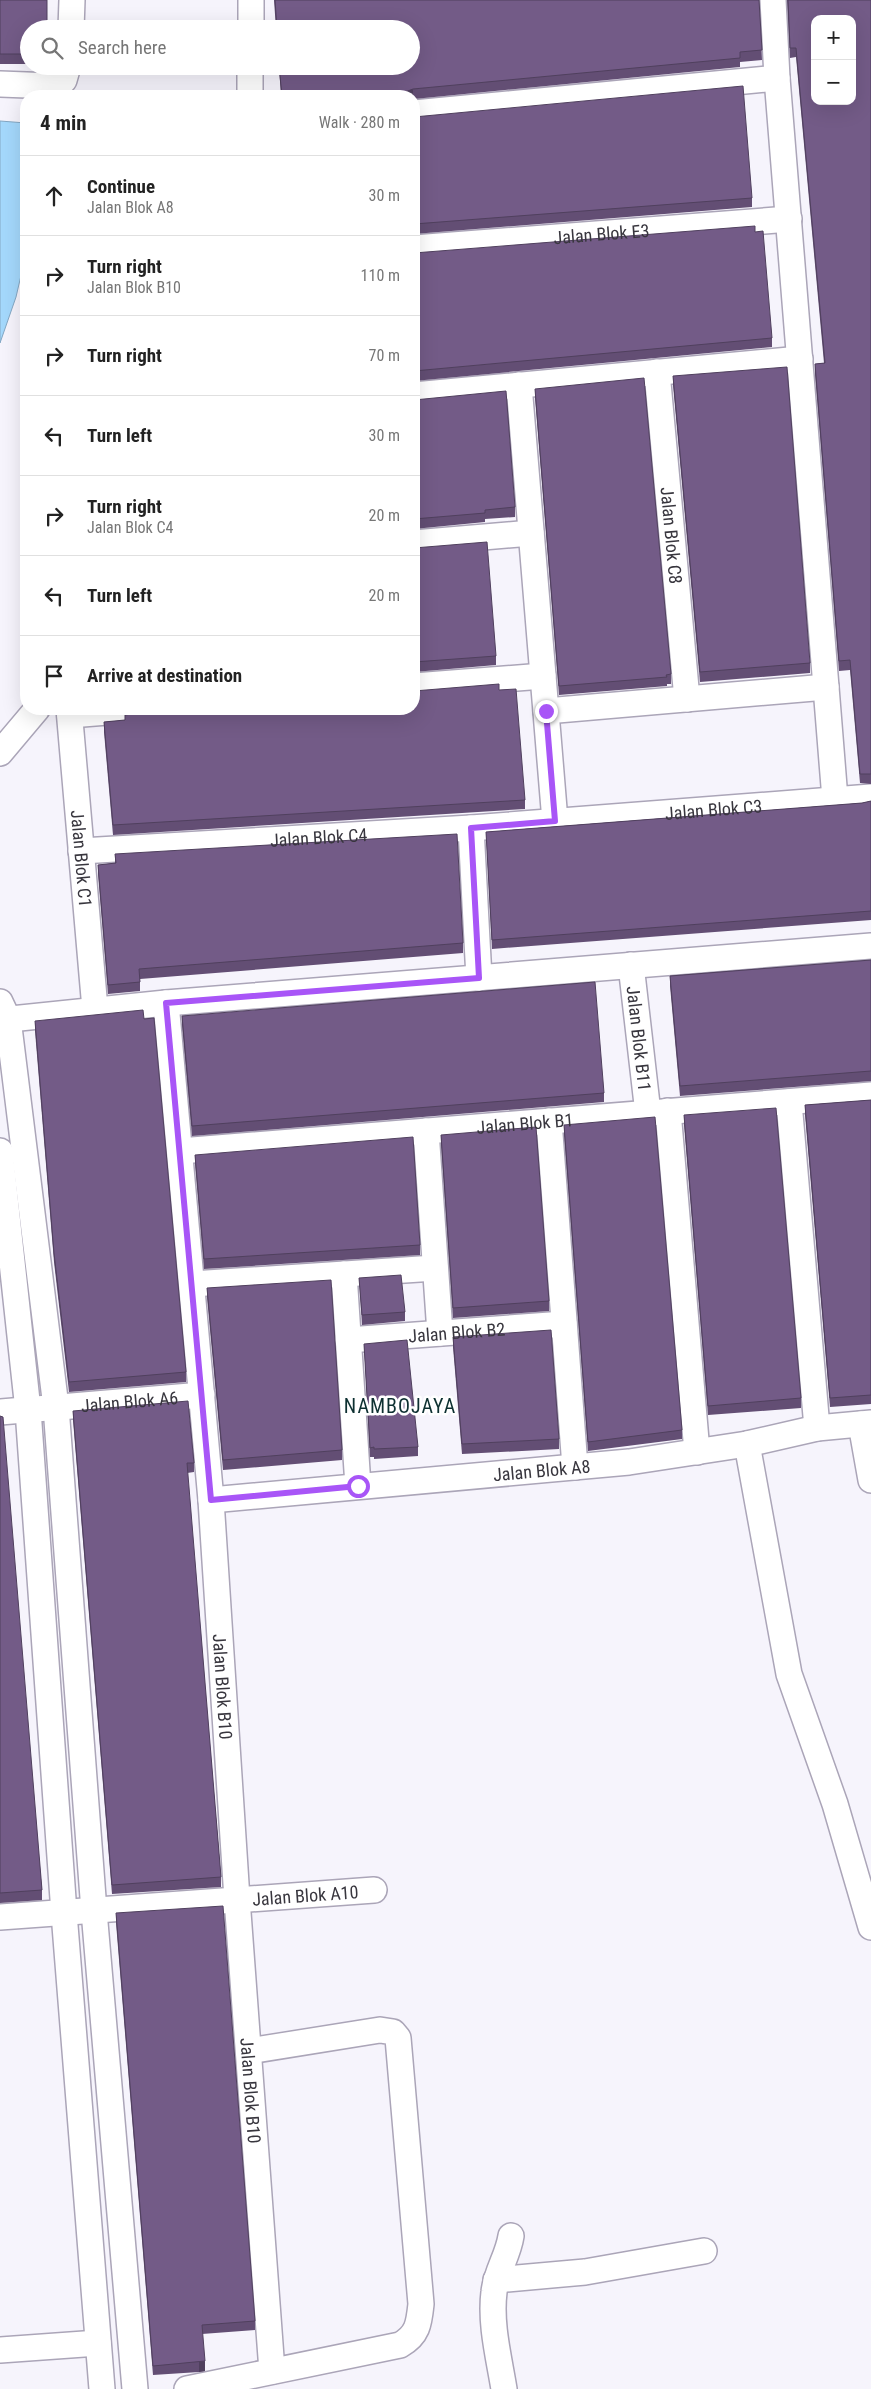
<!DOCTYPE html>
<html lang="en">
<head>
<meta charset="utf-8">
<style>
	:root { --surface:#fff; --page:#f2f2f2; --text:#222; --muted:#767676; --line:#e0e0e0 }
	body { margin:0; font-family:"Roboto Condensed",sans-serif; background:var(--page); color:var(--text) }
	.controls { position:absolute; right:15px; top:15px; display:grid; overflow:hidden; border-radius:10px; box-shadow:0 5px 20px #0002 }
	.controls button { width:45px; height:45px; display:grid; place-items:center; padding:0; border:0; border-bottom:1px solid var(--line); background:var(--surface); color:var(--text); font:25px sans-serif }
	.stop { position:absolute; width:15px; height:15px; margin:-11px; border:4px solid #a855f7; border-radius:50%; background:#fff }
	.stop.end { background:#a855f7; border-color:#fff; box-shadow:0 1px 5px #0008 }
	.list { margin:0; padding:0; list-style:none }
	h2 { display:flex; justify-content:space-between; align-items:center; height:65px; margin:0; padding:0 20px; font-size:21px }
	h2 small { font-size:16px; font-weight:400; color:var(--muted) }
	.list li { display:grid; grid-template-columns:32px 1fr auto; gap:15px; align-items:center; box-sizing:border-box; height:80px; padding:0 20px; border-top:1px solid var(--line) }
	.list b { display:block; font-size:19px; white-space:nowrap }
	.list p { margin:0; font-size:16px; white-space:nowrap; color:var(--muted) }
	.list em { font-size:16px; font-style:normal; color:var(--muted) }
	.icon { flex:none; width:28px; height:28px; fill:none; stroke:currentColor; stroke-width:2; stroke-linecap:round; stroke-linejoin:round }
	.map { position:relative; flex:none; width:871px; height:2389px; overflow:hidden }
	.search { position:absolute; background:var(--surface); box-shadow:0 5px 20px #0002; left:20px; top:20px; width:400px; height:55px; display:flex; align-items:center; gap:12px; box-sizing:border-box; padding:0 18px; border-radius:28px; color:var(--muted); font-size:19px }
	.panel { position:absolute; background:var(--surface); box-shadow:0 5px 20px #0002; left:20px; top:90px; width:400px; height:625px; border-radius:20px }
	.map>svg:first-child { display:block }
	.water { fill:#a4d8fc; stroke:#84a7c3 }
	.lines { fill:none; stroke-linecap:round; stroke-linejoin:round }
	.street-casing { stroke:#aba5b8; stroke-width:28 }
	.street { stroke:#fff; stroke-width:25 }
	.wall { fill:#634e74 }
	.shaded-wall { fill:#50405e }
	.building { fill:#735b87; stroke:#50405e; fill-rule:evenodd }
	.route { stroke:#a855f7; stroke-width:6 }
	.labels { text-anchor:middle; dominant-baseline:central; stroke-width:5; stroke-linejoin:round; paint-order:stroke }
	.street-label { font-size:18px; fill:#38363e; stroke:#fff }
	.quarter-label { font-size:20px; letter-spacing:1px; fill:#0d3031; stroke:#fff }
</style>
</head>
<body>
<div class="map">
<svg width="871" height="2389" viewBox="0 0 871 2389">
	<rect width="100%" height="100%" fill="#f6f4fc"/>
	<path class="water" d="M 0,121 L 26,123 L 26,254 L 16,297 L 0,343 Z"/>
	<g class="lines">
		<defs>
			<g id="street">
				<path d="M 773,0 L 777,78 L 835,799"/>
				<path d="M 71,29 L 72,0"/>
				<path d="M 251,29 L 251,0"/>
				<path d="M 0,84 L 53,86 L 64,80 L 68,66"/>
				<path d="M 250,96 L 250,66"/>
				<path d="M 414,113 L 777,78"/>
				<path id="s1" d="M 414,248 L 789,219"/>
				<path id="s2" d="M 657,372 L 687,699"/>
				<path d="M 519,385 L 555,821"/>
				<path d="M 414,395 L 800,359"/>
				<path d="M 414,543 L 531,533"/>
				<path d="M 414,686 L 543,676"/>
				<path id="s3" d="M 69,709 L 95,1009"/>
				<path d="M 546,711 L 826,687"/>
				<path d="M 70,715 L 145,709"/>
				<path d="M 0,753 L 37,709"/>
				<path d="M 471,828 L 479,978"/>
				<path id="s4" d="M 81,851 L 471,828 L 871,797"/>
				<path id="s5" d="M 631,965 L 648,1113"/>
				<path d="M 0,1002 L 8,1019 L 56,1407 L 94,1911 L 135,2389"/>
				<path id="s6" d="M 166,1003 L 211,1500 L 237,1899 L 272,2371"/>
				<path d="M 0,1020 L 166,1003 L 871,946"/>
				<path d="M 789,1102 L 817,1428"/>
				<path d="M 668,1111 L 697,1452"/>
				<path d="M 549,1121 L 575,1467"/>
				<path d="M 426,1131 L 440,1333"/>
				<path d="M 0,1151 L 28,1410 L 64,1913 L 102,2389"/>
				<path id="s7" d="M 180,1151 L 871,1095"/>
				<path d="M 344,1274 L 358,1486"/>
				<path d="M 192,1284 L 435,1268"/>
				<path id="s8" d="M 348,1340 L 564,1324"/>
				<path id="s9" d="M 0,1412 L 202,1395"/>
				<path d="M 861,1424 L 871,1480"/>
				<path d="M 747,1444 L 789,1674 L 835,1804 L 871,1927"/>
				<path id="s10" d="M 211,1500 L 629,1462 L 747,1444 L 817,1428 L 871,1423"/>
				<path id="s11" d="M 0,1917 L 374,1890"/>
				<path d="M 496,2280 L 585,2272 L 704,2251"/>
				<path d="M 0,2350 L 98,2343"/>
				<path d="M 187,2389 L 400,2345 C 418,2335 419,2323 421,2304 L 398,2038 L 393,2032 L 380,2030 L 249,2051"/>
				<path d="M 504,2389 C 499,2358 490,2324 494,2292 C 496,2272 508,2256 511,2236"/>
			</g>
		</defs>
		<use href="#street" class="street-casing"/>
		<use href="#street" class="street"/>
	</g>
	<g class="wall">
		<path d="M 0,0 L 29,29 L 29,64 L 0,64 Z"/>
		<path d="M 274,0 L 759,0 L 762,60 L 740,62 L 740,67 L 414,99 L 414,96 L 281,96 L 279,66 L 411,66 L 411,29 L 276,29 Z"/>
		<path d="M 787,0 L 871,0 L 871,784 L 860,783 L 850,670 L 839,671 L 815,374 L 815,364 L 824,363 L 796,57 L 790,58 Z"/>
		<path d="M 414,117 L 752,198 L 752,207 L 414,234 Z"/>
		<path d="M 414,253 L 772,338 L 772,347 L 414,381 Z"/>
		<path d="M 673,376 L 810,663 L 810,673 L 700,682 L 673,385 Z"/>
		<path d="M 535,389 L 671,674 L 671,684 L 667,684 L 667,686 L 559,695 L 535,398 Z"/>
		<path d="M 414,400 L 515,507 L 515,517 L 485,519 L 485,522 L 414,529 Z"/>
		<path d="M 414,548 L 496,656 L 496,665 L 414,672 Z"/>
		<path d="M 499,690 L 525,800 L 525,809 L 113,835 L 104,732 L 104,722 Z"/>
		<path d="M 871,801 L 871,920 L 492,949 L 486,832 L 862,803 Z"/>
		<path d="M 115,854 L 463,943 L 463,953 L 140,979 L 140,991 L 108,994 L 98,874 L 98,865 L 115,863 Z"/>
		<path d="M 871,960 L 871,1081 L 680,1096 L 670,986 L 670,976 Z"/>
		<path d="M 182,1016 L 604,1093 L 604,1102 L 192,1136 L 182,1025 Z"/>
		<path d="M 35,1021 L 186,1372 L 186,1382 L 69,1392 L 54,1262 L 35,1031 Z"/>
		<path d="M 871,1100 L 871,1404 L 830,1407 L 805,1115 L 805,1105 Z"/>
		<path d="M 684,1115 L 801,1398 L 801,1408 L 708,1415 L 684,1125 Z"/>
		<path d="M 564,1125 L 682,1430 L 682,1439 L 588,1451 L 564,1134 Z"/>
		<path d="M 441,1135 L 549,1301 L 549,1311 L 453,1318 L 441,1144 Z"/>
		<path d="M 195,1155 L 420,1245 L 420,1255 L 204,1269 L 195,1164 Z"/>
		<path d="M 359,1278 L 405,1312 L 405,1321 L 362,1325 Z"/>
		<path d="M 207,1288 L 342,1450 L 342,1460 L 223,1470 L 207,1297 Z"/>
		<path d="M 453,1337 L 559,1439 L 559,1449 L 462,1454 L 453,1347 Z"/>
		<path d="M 364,1344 L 418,1447 L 418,1456 L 374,1459 L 374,1457 L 370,1457 Z"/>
		<path d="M 73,1411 L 194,1463 L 194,1472 L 187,1473 L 221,1877 L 221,1887 L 112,1894 L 73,1420 Z"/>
		<path d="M 0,1416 L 42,1890 L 42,1900 L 0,1903 Z"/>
		<path d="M 116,1913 L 255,2321 L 255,2330 L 202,2334 L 205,2371 L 199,2372 L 153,2375 L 116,1923 Z"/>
	</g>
	<g class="shaded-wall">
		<path d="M 413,89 L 413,96 L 402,96 L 405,92 Z"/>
		<path d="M 205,2361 L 205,2371 L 199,2372 L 199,2362 Z"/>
	</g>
	<g class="building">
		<path d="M 0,0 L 47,0 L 47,29 L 29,29 L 29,54 L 0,54 Z"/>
		<path d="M 275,0 L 759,0 L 762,50 L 740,52 L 740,58 L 413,89 L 405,92 L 402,96 L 282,96 L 279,66 L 411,66 L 411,29 L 277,29 Z"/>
		<path d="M 788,0 L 871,0 L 871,774 L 860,774 L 850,660 L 839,661 L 815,364 L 825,363 L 796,48 L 790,48 ZM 815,19 L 852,19 L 852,101 L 815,101 Z"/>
		<path d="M 743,86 L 752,198 L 414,224 L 414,117 Z"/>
		<path d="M 755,226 L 755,232 L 763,231 L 772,338 L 414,371 L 414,253 Z"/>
		<path d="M 787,367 L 810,663 L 700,672 L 673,376 Z"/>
		<path d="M 644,378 L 671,674 L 666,675 L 667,677 L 559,686 L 535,389 Z"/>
		<path d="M 506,391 L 515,507 L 485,510 L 485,513 L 414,519 L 414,400 Z"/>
		<path d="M 487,542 L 496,656 L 414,662 L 414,548 Z"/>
		<path d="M 499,684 L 499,690 L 516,689 L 525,800 L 113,825 L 104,722 L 125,720 L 125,715 L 153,711 L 155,709 L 414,709 L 414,691 Z"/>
		<path d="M 871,801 L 871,911 L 492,940 L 486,832 L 862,803 Z"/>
		<path d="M 457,834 L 463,943 L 139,969 L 140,982 L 108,985 L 98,865 L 116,863 L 115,854 Z"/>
		<path d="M 871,960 L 871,1071 L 680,1086 L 670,976 Z"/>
		<path d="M 595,982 L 604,1093 L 192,1126 L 182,1016 Z"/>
		<path d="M 143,1010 L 144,1019 L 154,1018 L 186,1372 L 69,1382 L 54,1253 L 35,1021 Z"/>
		<path d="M 871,1100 L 871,1395 L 830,1398 L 805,1105 Z"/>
		<path d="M 776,1108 L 801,1398 L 708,1406 L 684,1115 Z"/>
		<path d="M 655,1117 L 682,1430 L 588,1442 L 564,1125 Z"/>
		<path d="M 536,1127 L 549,1301 L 453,1308 L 441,1135 Z"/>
		<path d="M 413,1137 L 420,1245 L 204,1259 L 195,1155 Z"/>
		<path d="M 401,1275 L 405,1312 L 362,1315 L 359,1278 Z"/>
		<path d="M 331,1280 L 342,1450 L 223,1460 L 207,1288 Z"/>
		<path d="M 551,1330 L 559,1439 L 462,1444 L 453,1337 Z"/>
		<path d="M 407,1340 L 418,1447 L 374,1449 L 374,1447 L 370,1448 L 364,1344 Z"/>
		<path d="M 188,1401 L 194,1463 L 187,1463 L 221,1877 L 112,1885 L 73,1411 Z"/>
		<path d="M 0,1416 L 3,1417 L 42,1890 L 0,1893 Z"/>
		<path d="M 223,1906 L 255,2321 L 202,2325 L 205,2361 L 153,2366 L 116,1913 Z"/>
	</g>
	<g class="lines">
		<path class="route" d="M 358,1486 L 211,1500 L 166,1003 L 479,978 L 471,828 L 555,821 L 546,711"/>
	</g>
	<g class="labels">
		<g class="street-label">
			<text stroke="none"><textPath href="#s1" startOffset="188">Jalan Blok E3</textPath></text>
			<text stroke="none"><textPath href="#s2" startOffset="164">Jalan Blok C8</textPath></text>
			<text stroke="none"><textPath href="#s4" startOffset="634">Jalan Blok C3</textPath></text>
			<text stroke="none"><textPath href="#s4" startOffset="238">Jalan Blok C4</textPath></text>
			<text stroke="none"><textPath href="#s3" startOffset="150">Jalan Blok C1</textPath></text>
			<text stroke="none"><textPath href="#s5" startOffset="74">Jalan Blok B11</textPath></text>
			<text stroke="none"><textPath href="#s7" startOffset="346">Jalan Blok B1</textPath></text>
			<text stroke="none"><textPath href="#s8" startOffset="109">Jalan Blok B2</textPath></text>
			<text stroke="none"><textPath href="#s9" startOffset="130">Jalan Blok A6</textPath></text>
			<text stroke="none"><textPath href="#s10" startOffset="332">Jalan Blok A8</textPath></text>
			<text stroke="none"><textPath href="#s6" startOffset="686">Jalan Blok B10</textPath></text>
			<text stroke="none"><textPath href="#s11" startOffset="306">Jalan Blok A10</textPath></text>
			<text stroke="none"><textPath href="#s6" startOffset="1091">Jalan Blok B10</textPath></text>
		</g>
		<g class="quarter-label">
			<text x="400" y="1406">NAMBOJAYA</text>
		</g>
	</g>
</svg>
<div class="controls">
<button>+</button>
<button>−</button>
</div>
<div class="stop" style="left:358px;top:1486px"></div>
<div class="stop end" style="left:546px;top:711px"></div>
<div class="search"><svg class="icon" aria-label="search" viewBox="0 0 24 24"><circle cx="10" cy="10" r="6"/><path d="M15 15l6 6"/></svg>Search here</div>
<section class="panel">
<h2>4 min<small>Walk · 280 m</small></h2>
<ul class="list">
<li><svg class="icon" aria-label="ahead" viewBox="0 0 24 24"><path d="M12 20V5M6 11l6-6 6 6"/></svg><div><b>Continue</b><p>Jalan Blok A8</p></div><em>30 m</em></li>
<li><svg class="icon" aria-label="right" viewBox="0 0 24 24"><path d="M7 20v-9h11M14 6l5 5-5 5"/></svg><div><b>Turn right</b><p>Jalan Blok B10</p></div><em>110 m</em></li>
<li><svg class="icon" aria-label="right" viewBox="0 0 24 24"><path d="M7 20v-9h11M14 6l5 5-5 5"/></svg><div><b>Turn right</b></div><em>70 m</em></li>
<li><svg class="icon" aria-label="left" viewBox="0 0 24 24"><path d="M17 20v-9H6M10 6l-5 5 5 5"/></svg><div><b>Turn left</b></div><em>30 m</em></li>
<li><svg class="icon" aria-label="right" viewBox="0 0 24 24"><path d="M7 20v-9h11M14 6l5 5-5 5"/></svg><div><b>Turn right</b><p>Jalan Blok C4</p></div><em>20 m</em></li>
<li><svg class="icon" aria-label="left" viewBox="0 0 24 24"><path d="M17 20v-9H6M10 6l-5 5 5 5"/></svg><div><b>Turn left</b></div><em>20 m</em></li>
<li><svg class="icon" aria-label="arrive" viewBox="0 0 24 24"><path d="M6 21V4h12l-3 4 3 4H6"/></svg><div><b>Arrive at destination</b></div></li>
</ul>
</section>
</div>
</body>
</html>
